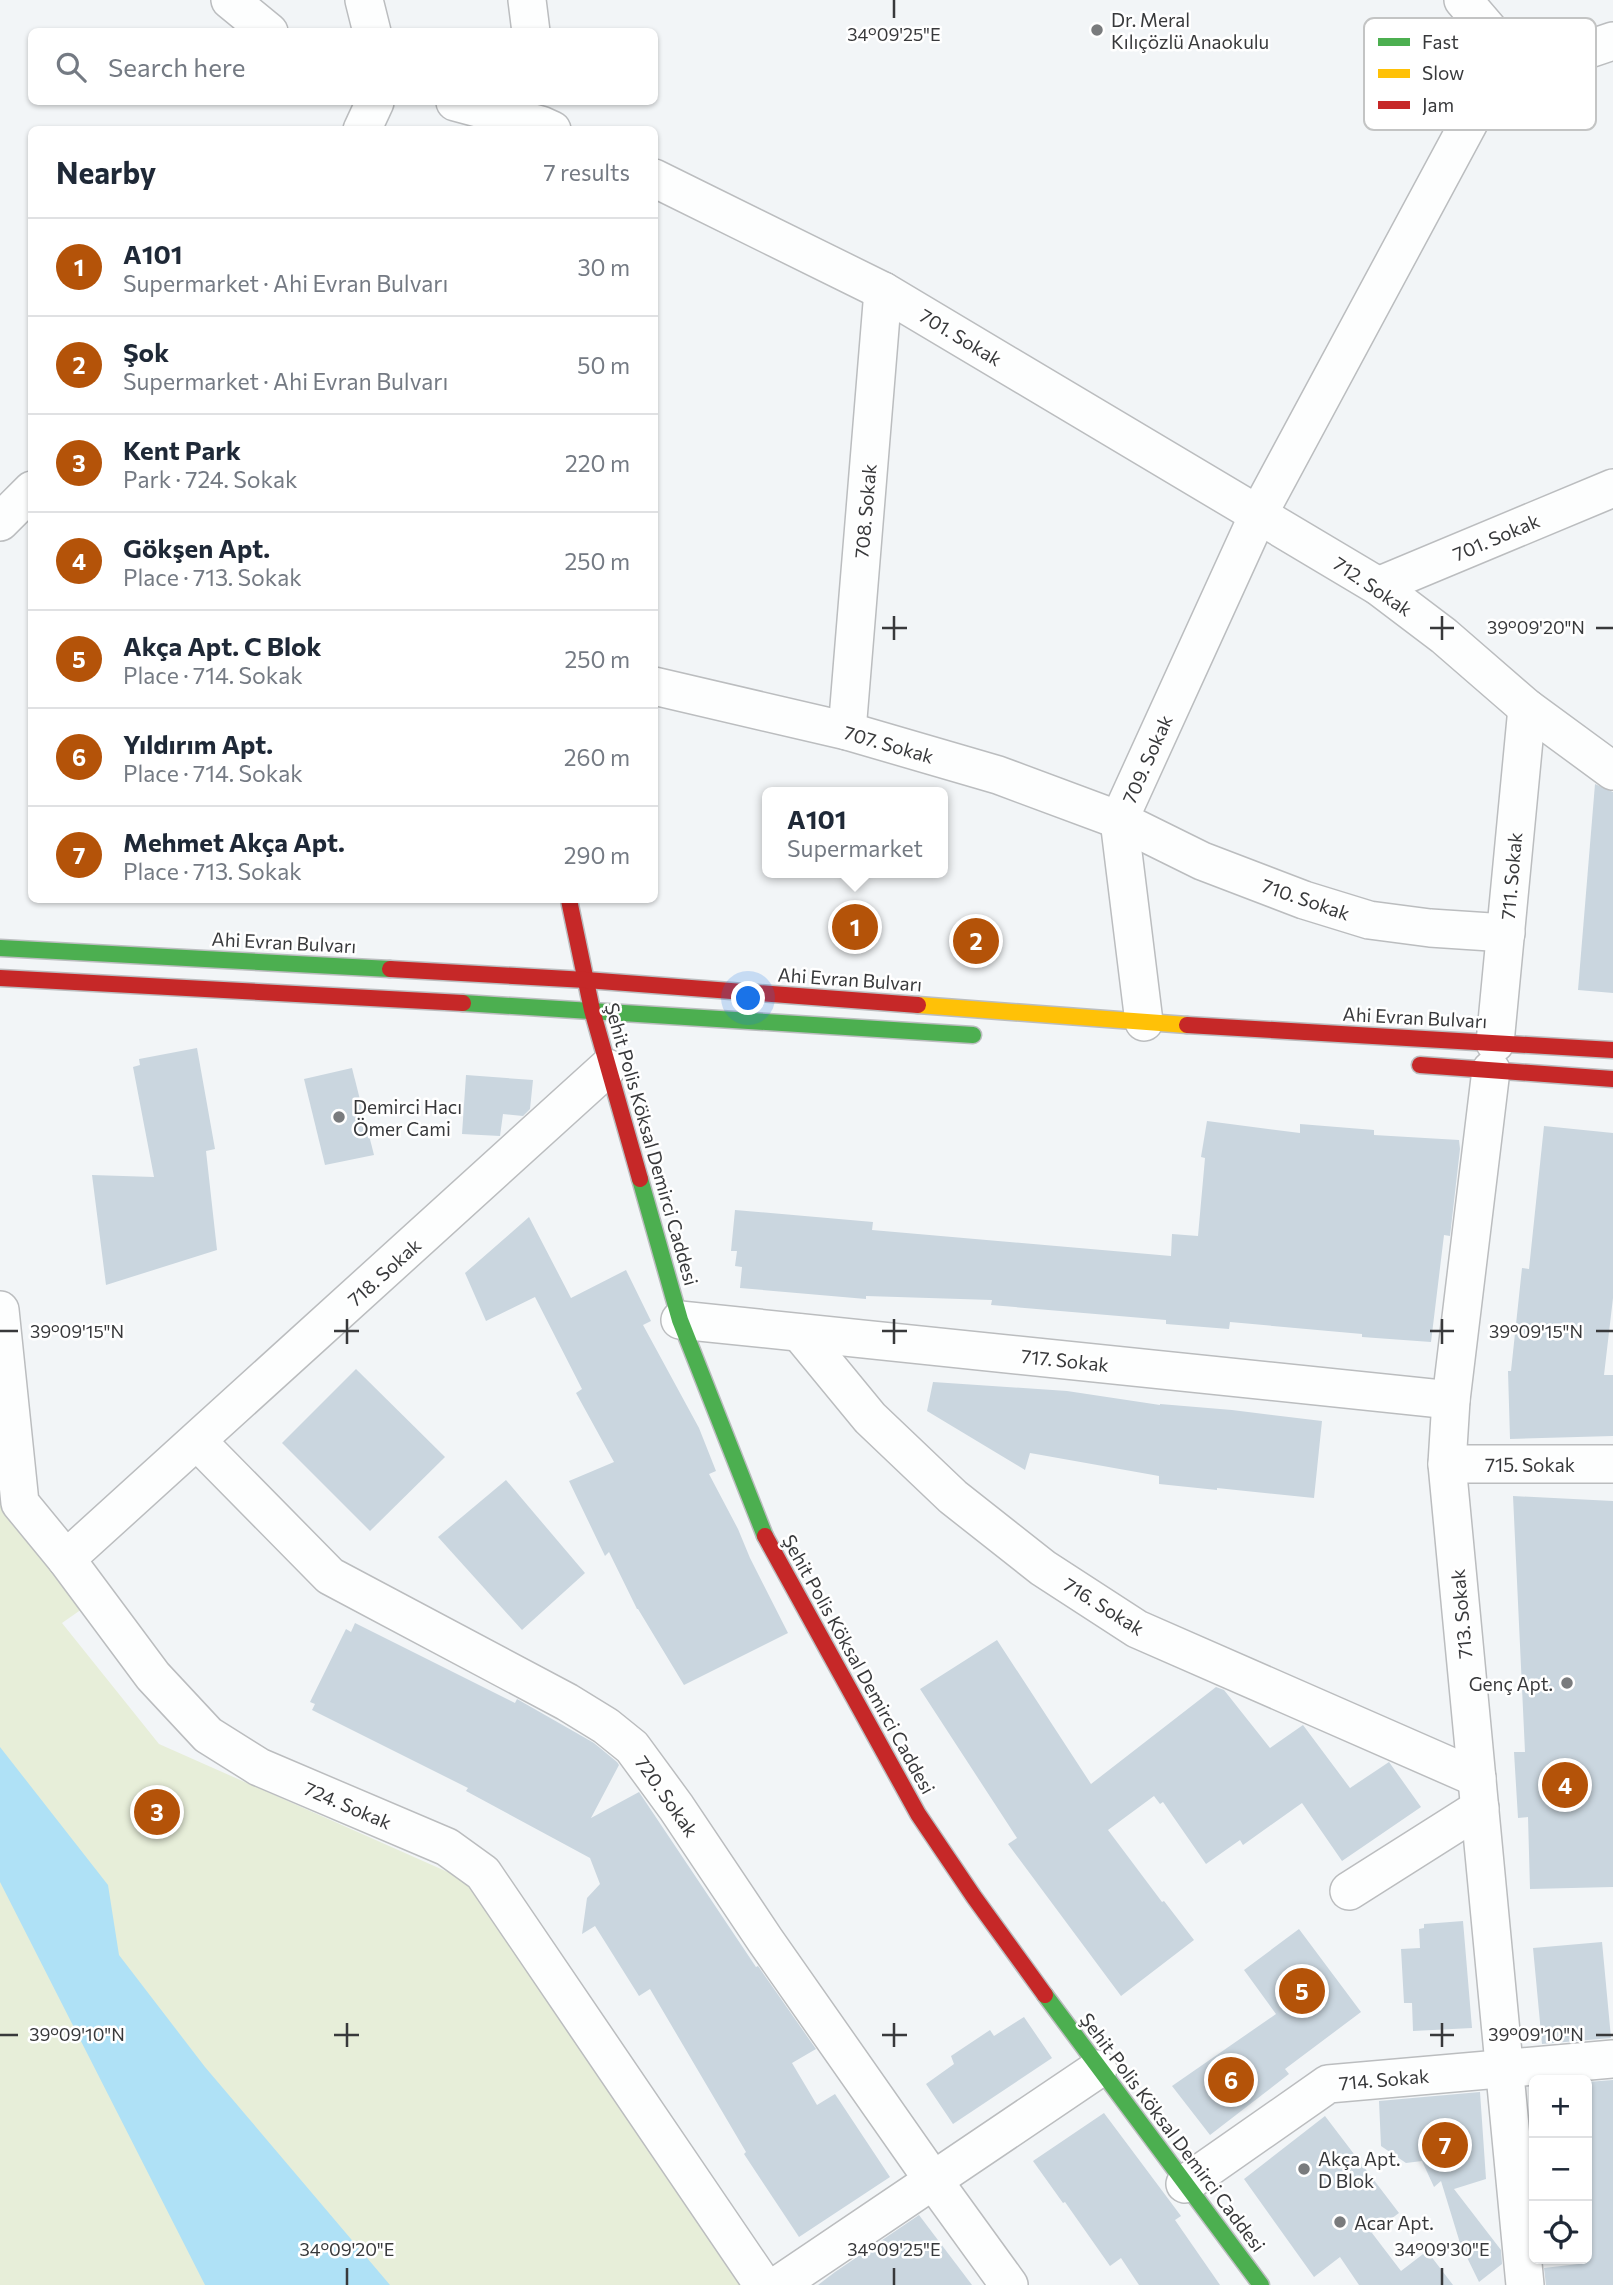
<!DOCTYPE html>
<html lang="en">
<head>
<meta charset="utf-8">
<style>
	:root { --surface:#fff; --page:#f6f6f7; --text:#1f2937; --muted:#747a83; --line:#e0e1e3; --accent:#b45309 }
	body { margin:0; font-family:Commissioner,sans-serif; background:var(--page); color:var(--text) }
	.controls { position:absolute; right:21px; bottom:21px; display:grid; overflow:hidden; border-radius:10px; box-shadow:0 2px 5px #0004 }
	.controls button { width:63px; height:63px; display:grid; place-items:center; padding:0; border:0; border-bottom:2px solid var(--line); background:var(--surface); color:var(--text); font:35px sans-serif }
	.you { position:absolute; left:749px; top:999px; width:24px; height:24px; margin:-18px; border:5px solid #fff; border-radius:50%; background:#1a73e8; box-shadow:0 0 0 10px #1a73e833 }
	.badge { display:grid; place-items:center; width:46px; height:46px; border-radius:50%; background:var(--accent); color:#fff; font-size:23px; font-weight:700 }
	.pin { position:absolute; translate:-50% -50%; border:4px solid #fff; box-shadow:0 2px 7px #0006 }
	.popup { position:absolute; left:762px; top:787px; width:186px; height:91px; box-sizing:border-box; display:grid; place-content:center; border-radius:10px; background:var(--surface); filter:drop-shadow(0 2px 5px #0005); font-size:23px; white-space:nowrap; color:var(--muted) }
	.popup b { font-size:26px; color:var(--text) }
	.popup::after { content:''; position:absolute; left:50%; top:100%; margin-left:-14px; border:14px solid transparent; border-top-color:var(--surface) }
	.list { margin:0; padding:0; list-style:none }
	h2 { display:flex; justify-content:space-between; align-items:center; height:91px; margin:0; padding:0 28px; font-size:30px }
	h2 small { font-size:23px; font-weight:400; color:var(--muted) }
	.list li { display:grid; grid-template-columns:46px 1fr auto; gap:21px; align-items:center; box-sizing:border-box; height:98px; padding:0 28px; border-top:2px solid var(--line) }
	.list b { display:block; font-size:26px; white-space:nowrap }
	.list p { margin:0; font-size:23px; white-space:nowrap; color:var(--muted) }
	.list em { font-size:23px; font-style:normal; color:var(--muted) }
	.icon { flex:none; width:38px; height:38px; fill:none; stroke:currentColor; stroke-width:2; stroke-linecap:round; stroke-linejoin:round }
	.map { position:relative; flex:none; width:1613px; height:2285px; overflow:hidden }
	.search { position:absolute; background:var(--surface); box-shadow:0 2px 5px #0004; left:28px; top:28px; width:630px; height:77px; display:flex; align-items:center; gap:18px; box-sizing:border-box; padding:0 24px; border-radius:10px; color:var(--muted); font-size:26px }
	.panel { position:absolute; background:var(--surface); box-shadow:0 2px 5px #0004; left:28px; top:126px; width:630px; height:777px; border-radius:10px }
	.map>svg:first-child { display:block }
	.green { fill:#e7eed9 }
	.water { fill:#afe1f6 }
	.building { fill:#cad6df }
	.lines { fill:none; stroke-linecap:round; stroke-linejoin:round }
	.street-casing { stroke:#bbbdbf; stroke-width:40 }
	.fast-casing { stroke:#bbbdbf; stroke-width:19 }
	.slow-casing { stroke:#bbbdbf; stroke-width:19 }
	.jam-casing { stroke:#bbbdbf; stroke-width:19 }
	.street { stroke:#fdfefe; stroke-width:37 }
	.fast { stroke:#4caf50; stroke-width:16 }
	.slow { stroke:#ffc107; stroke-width:16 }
	.jam { stroke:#c62828; stroke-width:16 }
	.ticks { fill:none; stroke:#38393b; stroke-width:2.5 }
	.poi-dot { fill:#797b7d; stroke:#fff; stroke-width:2.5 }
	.labels { text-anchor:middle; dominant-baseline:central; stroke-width:5; stroke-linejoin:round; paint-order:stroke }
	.poi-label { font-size:19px; fill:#38393b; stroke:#fff; text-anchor:start }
	.street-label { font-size:19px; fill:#38393b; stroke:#fff }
	.key { fill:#fff; stroke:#c3c4c4; stroke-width:2 }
	.key-label { font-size:19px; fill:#38393b }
	.ticks-label { font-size:18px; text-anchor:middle; fill:#38393b; stroke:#fff; stroke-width:5; stroke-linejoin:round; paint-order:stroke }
</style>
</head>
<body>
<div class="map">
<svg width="1613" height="2285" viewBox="0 0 1613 2285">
	<rect width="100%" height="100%" fill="#f2f5f7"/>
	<path class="green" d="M 0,1419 L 82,1609 L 62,1623 L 159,1744 L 468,1881 L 745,2285 L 0,2285 Z"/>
	<path class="water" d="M 0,1747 L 108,1885 L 119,1955 L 205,2067 L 390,2285 L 205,2285 L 0,1882 Z"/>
	<g class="building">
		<path d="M 1595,784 L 1613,792 L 1613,993 L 1578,990 Z"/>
		<path d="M 197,1048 L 215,1149 L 206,1151 L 217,1250 L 106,1285 L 92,1175 L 154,1177 L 133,1067 L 140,1065 L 139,1059 Z"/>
		<path d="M 352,1068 L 374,1155 L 325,1165 L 304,1079 Z"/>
		<path d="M 466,1075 L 533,1080 L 530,1109 L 523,1116 L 503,1114 L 500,1136 L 462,1134 Z"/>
		<path d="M 1207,1121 L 1300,1133 L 1300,1124 L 1374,1130 L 1374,1135 L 1459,1140 L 1460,1149 L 1450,1236 L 1444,1235 L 1431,1342 L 1362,1337 L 1362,1334 L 1230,1322 L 1229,1329 L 1166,1324 L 1166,1320 L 991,1305 L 992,1300 L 866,1296 L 866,1299 L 740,1288 L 742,1267 L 735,1266 L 737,1251 L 731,1251 L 735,1210 L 873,1222 L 872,1230 L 1171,1256 L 1172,1234 L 1198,1236 L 1205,1158 L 1201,1157 Z"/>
		<path d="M 1544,1126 L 1613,1133 L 1613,1298 L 1604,1375 L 1613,1375 L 1613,1436 L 1510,1439 L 1508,1371 L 1511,1371 L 1522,1268 L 1529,1269 Z"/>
		<path d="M 529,1217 L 571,1298 L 626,1270 L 651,1321 L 643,1325 L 699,1428 L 716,1471 L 709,1474 L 738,1529 L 750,1558 L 788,1633 L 684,1685 L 638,1609 L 637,1609 L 609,1552 L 605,1556 L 569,1481 L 614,1462 L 576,1393 L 582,1389 L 535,1297 L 486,1321 L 465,1273 Z"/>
		<path d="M 356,1369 L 445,1457 L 370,1531 L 282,1443 Z"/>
		<path d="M 933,1382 L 1067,1391 L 1160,1405 L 1160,1404 L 1232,1410 L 1322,1421 L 1314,1498 L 1217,1488 L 1217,1490 L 1159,1484 L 1159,1476 L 1030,1453 L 1025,1470 L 927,1411 Z"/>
		<path d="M 506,1480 L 585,1573 L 522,1630 L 438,1537 Z"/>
		<path d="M 1513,1496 L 1613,1501 L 1613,1887 L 1530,1889 L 1528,1817 L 1518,1818 L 1514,1752 L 1525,1752 Z"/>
		<path d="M 355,1623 L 515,1703 L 517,1699 L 594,1743 L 617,1762 L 619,1765 L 591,1818 L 639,1792 L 756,1967 L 758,1966 L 816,2049 L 792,2063 L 817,2105 L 835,2094 L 890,2177 L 799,2237 L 744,2154 L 746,2152 L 650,1989 L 639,1996 L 595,1926 L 582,1934 L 587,1898 L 600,1884 L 590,1858 L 466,1791 L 468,1788 L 312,1710 L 315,1704 L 310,1702 L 346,1629 L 351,1632 Z"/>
		<path d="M 997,1640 L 1091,1784 L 1216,1687 L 1224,1690 L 1270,1748 L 1303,1725 L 1350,1788 L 1389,1762 L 1421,1807 L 1342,1861 L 1302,1803 L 1243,1845 L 1240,1840 L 1206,1864 L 1163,1802 L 1160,1804 L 1154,1796 L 1108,1830 L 1162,1902 L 1164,1901 L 1194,1940 L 1121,1996 L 1008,1844 L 1017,1838 L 920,1689 Z"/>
		<path d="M 1463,1921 L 1472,2028 L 1413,2031 L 1412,2003 L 1404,2003 L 1401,1949 L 1420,1948 L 1419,1929 L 1424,1928 L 1424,1924 Z"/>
		<path d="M 1299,1929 L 1361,2012 L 1285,2069 L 1289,2074 L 1210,2135 L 1172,2086 L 1276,2014 L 1244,1970 Z"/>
		<path d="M 1602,1942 L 1611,2038 L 1542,2044 L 1533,1948 Z"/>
		<path d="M 1024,2017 L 1052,2058 L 953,2124 L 926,2084 L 954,2064 L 951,2056 L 990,2030 L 994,2036 Z"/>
		<path d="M 1613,2080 L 1613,2285 L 1546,2285 L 1544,2268 L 1587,2263 L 1587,2082 Z"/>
		<path d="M 1480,2092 L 1486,2179 L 1454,2189 L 1501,2250 L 1502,2264 L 1479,2282 L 1460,2243 L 1441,2181 L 1434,2187 L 1422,2161 L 1406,2163 L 1381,2146 L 1379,2101 Z"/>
		<path d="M 1104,2113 L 1181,2216 L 1175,2220 L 1220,2285 L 1139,2285 L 1121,2258 L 1110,2266 L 1065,2202 L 1063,2203 L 1033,2161 Z"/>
		<path d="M 1325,2116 L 1399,2213 L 1372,2233 L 1401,2271 L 1427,2251 L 1453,2285 L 1359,2285 L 1340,2257 L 1314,2277 L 1244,2179 Z"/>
		<path d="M 919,2215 L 972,2285 L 818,2285 L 835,2272 Z"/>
	</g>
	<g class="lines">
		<defs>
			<g id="street">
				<path d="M 230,0 L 269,32"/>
				<path d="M 364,0 L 372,32"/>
				<path d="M 527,0 L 531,32"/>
				<path d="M 1463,0 L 1524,71"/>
				<path d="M 455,102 L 541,125 L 552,130"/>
				<path d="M 362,130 L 375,102"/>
				<path d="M 654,178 L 883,291 L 1378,586 L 1444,636 L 1527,708 L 1613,771"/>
				<path d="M 0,522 L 32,490"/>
				<path d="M 1378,586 L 1613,488"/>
				<path d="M 654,686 L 847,731 L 998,775 L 1119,820 L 1202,861 L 1304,900 L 1369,920 L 1430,928 L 1506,933"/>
				<path d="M 847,731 L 883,291"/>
				<path d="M 1144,1022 L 1119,820 L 1259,513 L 1472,117 L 1493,93 L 1524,71 L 1613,41"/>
				<path d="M 1495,1043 L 1527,708"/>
				<path d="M 1491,1070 L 1451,1400 L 1447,1464 L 1525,2285"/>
				<path d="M 0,1310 L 20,1503 L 66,1559 L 153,1676 L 208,1735 L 259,1767 L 447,1847 L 483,1873 L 763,2285"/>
				<path d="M 680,1320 L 1451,1400"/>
				<path d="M 800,1333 L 870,1418 L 953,1497 L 1043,1568 L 1137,1629 L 1477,1778"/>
				<path d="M 197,1441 L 330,1576 L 567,1702 L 606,1726 L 632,1747 L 676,1807 L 765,1940 L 933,2180 L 1009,2285"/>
				<path d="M 1447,1464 L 1613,1464"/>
				<path d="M 66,1559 L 607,1068"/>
				<path d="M 1349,1891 L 1480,1808"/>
				<path d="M 1185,2184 L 1328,2084 L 1613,2059"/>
				<path d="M 778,2285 L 1098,2069"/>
			</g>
			<g id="fast">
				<path d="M 0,948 L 390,969"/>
				<path d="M 463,1003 L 973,1035"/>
				<path d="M 640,1179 L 680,1320 L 765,1536"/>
				<path d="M 1045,1995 L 1261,2285"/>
			</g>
			<path id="slow" d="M 918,1005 L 1187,1025"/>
			<g id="jam">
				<path d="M 569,900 L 592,1010 L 640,1179"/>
				<path d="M 390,969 L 586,980 L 918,1005"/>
				<path d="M 0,978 L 463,1003"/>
				<path d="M 1187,1025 L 1613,1050"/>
				<path d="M 1420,1065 L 1613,1079"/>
				<path d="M 765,1536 L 918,1814 L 974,1897 L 1045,1995"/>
			</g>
		</defs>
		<use href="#street" class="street-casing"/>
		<use href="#fast" class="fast-casing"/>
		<use href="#slow" class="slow-casing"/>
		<use href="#jam" class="jam-casing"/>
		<use href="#street" class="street"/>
		<use href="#fast" class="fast"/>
		<use href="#slow" class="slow"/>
		<use href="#jam" class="jam"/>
	</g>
	<path class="ticks" d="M 894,0 L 894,18M 894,616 L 894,640M 1442,616 L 1442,640M 882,628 L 907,628M 1430,628 L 1454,628M 1596,628 L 1613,628M 347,1319 L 347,1344M 894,1319 L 894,1344M 1442,1319 L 1442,1344M 0,1331 L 18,1331M 334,1331 L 359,1331M 882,1331 L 907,1331M 1430,1331 L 1454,1331M 1596,1331 L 1613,1331M 347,2023 L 347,2047M 894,2023 L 894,2047M 1442,2023 L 1442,2047M 0,2035 L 18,2035M 334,2035 L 359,2035M 882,2035 L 907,2035M 1430,2035 L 1454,2035M 1596,2035 L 1613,2035M 347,2268 L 347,2285M 894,2268 L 894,2285M 1442,2268 L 1442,2285"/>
	<g class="poi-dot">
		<circle cx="1097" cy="30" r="7"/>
		<circle cx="339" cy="1117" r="7"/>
		<circle cx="1567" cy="1683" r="7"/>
		<circle cx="1304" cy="2169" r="7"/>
		<circle cx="1340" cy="2222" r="7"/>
	</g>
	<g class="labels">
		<g class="poi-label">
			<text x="1111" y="19">Dr. Meral<tspan x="1111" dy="22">Kılıçözlü Anaokulu</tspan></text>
			<text x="353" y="1106">Demirci Hacı<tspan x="353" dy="22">Ömer Cami</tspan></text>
			<text x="1553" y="1683" text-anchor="end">Genç Apt.</text>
			<text x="1318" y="2158">Akça Apt.<tspan x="1318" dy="22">D Blok</tspan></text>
			<text x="1354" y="2222">Acar Apt.</text>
		</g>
		<g class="street-label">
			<text transform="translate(961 337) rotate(31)">701. Sokak</text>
			<text transform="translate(865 511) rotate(-85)">708. Sokak</text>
			<text transform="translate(1496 537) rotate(-23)">701. Sokak</text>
			<text transform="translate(1373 586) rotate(34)">712. Sokak</text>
			<text transform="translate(889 744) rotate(16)">707. Sokak</text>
			<text transform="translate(1147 759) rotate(-66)">709. Sokak</text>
			<text transform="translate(1511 876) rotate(-85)">711. Sokak</text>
			<text transform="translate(1306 899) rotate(19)">710. Sokak</text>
			<text transform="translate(284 942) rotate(3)">Ahi Evran Bulvarı</text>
			<text transform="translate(850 979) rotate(4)">Ahi Evran Bulvarı</text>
			<text transform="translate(1415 1017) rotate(3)">Ahi Evran Bulvarı</text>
			<text transform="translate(652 1144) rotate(74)">Şehit Polis Köksal Demirci Caddesi</text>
			<text transform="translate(384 1272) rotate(-42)">718. Sokak</text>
			<text transform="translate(1065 1360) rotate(6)">717. Sokak</text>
			<text x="1530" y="1464">715. Sokak</text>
			<text transform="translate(1104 1606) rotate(32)">716. Sokak</text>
			<text transform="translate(1461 1614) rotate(-95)">713. Sokak</text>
			<text transform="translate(859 1664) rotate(61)">Şehit Polis Köksal Demirci Caddesi</text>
			<text transform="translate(667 1796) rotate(55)">720. Sokak</text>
			<text transform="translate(348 1805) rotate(23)">724. Sokak</text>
			<text transform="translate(1384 2079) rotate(-5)">714. Sokak</text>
			<text transform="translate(1173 2132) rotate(53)">Şehit Polis Köksal Demirci Caddesi</text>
		</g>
	</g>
	<rect x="1364" y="18" width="232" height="112" rx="10" class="key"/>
	<rect x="1378" y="38" width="32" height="8" fill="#4caf50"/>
	<rect x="1378" y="69" width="32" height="9" fill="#ffc107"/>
	<rect x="1378" y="101" width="32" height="8" fill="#c62828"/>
	<g class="key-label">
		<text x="1422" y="49">Fast</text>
		<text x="1422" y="80">Slow</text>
		<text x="1422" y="112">Jam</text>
	</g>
	<g class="ticks-label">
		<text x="894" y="41">34°09'25"E</text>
		<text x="1536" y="634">39°09'20"N</text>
		<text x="77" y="1338">39°09'15"N</text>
		<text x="1536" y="1338">39°09'15"N</text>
		<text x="77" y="2041">39°09'10"N</text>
		<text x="1536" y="2041">39°09'10"N</text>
		<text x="347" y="2256">34°09'20"E</text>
		<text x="894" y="2256">34°09'25"E</text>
		<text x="1442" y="2256">34°09'30"E</text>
	</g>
</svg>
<div class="controls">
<button>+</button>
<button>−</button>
<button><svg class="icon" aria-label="locate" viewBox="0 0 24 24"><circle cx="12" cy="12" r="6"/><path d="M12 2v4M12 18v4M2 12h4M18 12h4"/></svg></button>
</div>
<div class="you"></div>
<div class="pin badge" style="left:855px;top:927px">1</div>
<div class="popup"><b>A101</b>Supermarket</div>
<div class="pin badge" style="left:976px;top:941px">2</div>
<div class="pin badge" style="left:157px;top:1812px">3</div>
<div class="pin badge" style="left:1565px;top:1785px">4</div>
<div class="pin badge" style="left:1302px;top:1991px">5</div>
<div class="pin badge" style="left:1231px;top:2080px">6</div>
<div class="pin badge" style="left:1445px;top:2145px">7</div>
<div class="search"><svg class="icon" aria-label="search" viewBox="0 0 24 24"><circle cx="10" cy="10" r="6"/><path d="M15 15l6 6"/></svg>Search here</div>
<section class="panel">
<h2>Nearby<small>7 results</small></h2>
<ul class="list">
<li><span class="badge">1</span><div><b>A101</b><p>Supermarket · Ahi Evran Bulvarı</p></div><em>30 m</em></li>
<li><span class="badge">2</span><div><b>Şok</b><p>Supermarket · Ahi Evran Bulvarı</p></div><em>50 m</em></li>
<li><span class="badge">3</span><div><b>Kent Park</b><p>Park · 724. Sokak</p></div><em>220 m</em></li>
<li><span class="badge">4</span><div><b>Gökşen Apt.</b><p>Place · 713. Sokak</p></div><em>250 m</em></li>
<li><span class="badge">5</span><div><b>Akça Apt. C Blok</b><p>Place · 714. Sokak</p></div><em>250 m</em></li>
<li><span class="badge">6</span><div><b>Yıldırım Apt.</b><p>Place · 714. Sokak</p></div><em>260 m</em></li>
<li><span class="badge">7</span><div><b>Mehmet Akça Apt.</b><p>Place · 713. Sokak</p></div><em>290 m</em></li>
</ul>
</section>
</div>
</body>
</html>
